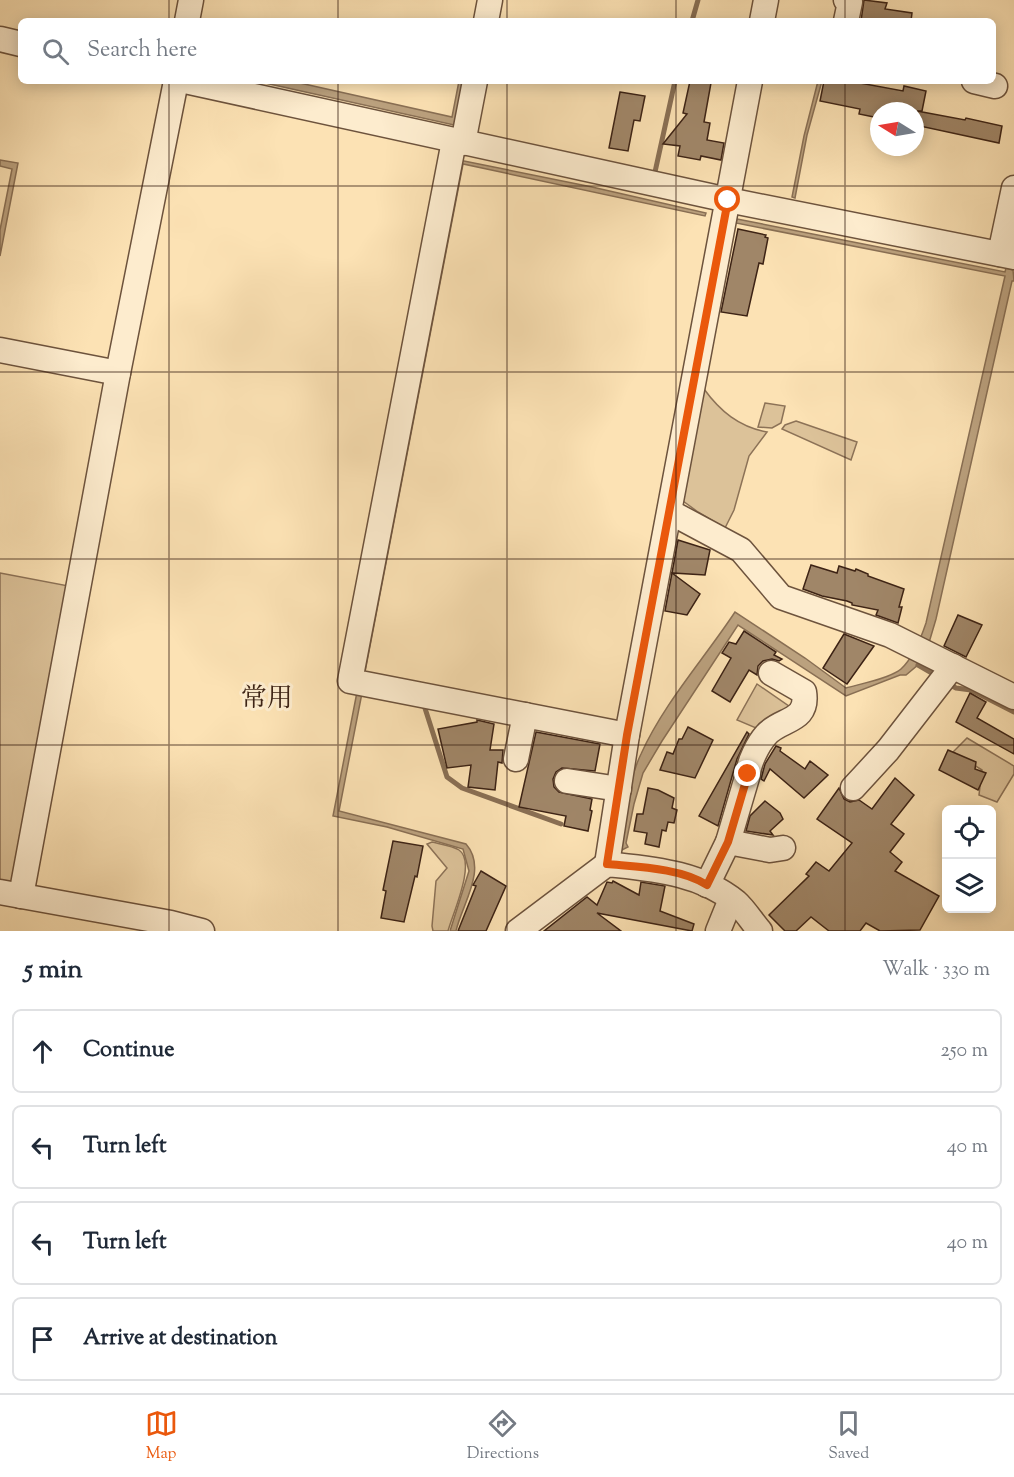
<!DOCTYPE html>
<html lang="en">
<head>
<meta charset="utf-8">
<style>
	:root { --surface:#fff; --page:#f2f2f3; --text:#1f2937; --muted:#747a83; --line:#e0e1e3; --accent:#ea580c }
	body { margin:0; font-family:"Sorts Mill Goudy","Noto Serif JP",serif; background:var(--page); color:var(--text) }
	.controls { position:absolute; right:18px; bottom:18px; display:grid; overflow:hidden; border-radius:9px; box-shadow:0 3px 15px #0003 }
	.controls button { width:54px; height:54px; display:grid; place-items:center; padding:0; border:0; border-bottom:2px solid var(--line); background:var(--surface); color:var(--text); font:30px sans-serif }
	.compass { position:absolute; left:870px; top:102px; width:54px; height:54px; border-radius:50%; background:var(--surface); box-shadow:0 3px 15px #0003; rotate:281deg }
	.stop { position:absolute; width:18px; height:18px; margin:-14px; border:4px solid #ea580c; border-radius:50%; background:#fff }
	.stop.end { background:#ea580c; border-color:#fff; box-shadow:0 2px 6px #0008 }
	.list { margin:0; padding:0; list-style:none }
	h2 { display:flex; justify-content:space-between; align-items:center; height:78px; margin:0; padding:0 24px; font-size:26px }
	h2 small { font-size:20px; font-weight:400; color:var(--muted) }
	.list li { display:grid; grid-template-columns:39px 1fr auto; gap:18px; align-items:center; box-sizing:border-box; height:84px; margin:0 12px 12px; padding:0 12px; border:2px solid var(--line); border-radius:9px }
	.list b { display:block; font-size:22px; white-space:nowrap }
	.list em { font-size:20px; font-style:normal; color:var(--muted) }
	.icon { flex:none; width:33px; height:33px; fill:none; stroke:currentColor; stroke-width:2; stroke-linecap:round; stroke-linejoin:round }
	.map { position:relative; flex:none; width:1014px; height:931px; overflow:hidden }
	.search { position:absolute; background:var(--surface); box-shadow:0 3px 15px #0003; left:18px; right:18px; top:18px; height:66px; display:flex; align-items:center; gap:15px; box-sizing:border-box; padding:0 21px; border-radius:9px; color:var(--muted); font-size:22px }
	.sheet { height:462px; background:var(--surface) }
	nav { display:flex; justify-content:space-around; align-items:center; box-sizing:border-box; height:84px; border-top:2px solid var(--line); background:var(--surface); font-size:16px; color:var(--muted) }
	nav a { display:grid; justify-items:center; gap:3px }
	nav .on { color:var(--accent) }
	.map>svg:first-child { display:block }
	.green { fill:#dcc299; stroke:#8c7257; stroke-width:1.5 }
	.water { fill:#bba17e; stroke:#896f54; stroke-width:1.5 }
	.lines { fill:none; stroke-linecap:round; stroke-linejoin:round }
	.stream { stroke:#896f54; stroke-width:5 }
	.building { fill:#a08668; stroke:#3d2315; stroke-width:1.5 }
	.minor-casing { stroke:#6d533d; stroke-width:27 }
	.minor { stroke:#fdecce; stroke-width:24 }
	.route { stroke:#ea580c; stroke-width:8 }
	.grid { fill:none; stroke:#3d2315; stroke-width:1.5; stroke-opacity:0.55 }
	.labels { text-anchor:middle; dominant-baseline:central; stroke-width:6; stroke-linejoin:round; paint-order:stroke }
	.quarter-label { font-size:26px; fill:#3d2315; stroke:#fdecce }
</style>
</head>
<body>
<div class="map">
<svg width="1014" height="931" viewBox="0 0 1014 931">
	<rect width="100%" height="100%" fill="#fce2b4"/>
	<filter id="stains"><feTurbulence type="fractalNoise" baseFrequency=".00333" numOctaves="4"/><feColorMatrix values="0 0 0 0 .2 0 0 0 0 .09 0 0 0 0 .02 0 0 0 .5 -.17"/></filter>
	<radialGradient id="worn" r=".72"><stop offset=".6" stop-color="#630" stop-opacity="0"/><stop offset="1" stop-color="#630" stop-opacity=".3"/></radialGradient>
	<g class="green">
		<path d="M 704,389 C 720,411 739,427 767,432 L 749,456 L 734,510 L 725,528 L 698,512 L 683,501 Z"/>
		<path d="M 765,403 L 785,406 L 781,423 L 772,428 L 758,427 Z"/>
		<path d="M 796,421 L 857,442 L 851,460 L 782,429 L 785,425 Z"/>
		<path d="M 0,573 L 74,587 L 11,886 L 0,884 Z"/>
		<path d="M 757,684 L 796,711 L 763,731 L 737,720 Z"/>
		<path d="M 967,738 L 1014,766 L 1014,774 L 997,802 L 979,795 L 982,770 L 953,752 Z"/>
		<path d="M 432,842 C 440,844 453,846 459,850 C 477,862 452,915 448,931 L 433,931 L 432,926 L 436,881 L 447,868 L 427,844 Z"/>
	</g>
	<g class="water">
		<path d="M 256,81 L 291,81 L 452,117 L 459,81 L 464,81 L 456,124 L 454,125 Z"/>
		<path d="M 818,81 L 822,81 L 807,135 L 795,198 L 792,197 L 804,136 Z"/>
		<path d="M 0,160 L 18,163 L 0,256 L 0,230 L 12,169 L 0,166 Z"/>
		<path d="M 459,160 L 592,187 L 706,213 L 705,216 L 463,164 L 364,677 L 359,676 Z"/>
		<path d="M 737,219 L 1005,272 L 1006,268 L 1013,270 L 1014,281 L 1012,281 L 936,619 L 923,663 L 918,665 L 906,675 L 900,675 L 846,696 L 738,625 L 662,741 L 643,773 L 634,804 L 626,843 L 628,847 L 622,850 L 619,843 C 625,814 628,781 641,754 C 664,703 704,659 735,612 L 805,658 L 846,688 C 860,684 891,678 901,669 C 913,658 921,638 926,623 L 1005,276 L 736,223 Z"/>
		<path d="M 357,692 L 362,693 L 339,811 L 466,844 C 488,869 462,904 456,931 L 450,931 L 469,871 L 463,849 L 387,827 L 333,816 Z"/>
	</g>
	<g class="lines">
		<g class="stream">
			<path d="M 692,21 L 698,0"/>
			<path d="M 655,172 L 675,81"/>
			<path d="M 918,665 L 937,676"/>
			<path d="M 947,683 L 956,688 L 971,690 L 1014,712"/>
			<path d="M 423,702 L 447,777 L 462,788 L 561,824"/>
		</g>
	</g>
	<g class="building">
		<path d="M 864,0 L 887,3 L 885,9 L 912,13 L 911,21 L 861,21 Z"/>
		<path d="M 690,81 L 711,83 L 704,122 L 710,123 L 707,140 L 724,143 L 721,160 L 701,156 L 700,160 L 678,156 L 680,146 L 663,144 L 687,114 L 683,113 Z"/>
		<path d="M 824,81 L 849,81 L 903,91 L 904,86 L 926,91 L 922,111 L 917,111 L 965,120 L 966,118 L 1002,126 L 999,143 L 915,125 L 915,111 L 885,108 L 884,111 L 879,111 L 879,118 L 859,114 L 860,109 L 820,101 Z"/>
		<path d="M 620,92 L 645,96 L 640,121 L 634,120 L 628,151 L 609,148 Z"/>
		<path d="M 738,229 L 766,235 L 765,237 L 768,238 L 763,264 L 759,263 L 747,316 L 721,312 Z"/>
		<path d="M 678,540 L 710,550 L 705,575 L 672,573 L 700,594 L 687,615 L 665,611 Z"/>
		<path d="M 811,565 L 837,573 L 839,566 L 855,571 L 856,569 L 868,574 L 868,576 L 904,589 L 899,607 L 902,607 L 898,623 L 876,615 L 878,610 L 852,605 L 852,603 L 847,601 L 822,596 L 803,589 Z"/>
		<path d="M 958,615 L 982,625 L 966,657 L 944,646 Z"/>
		<path d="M 744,631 L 776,652 L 774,655 L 782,659 L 779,661 L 772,659 L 763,661 L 758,666 L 757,675 L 749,670 L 730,702 L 712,691 L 731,658 L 722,653 L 729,642 L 736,644 Z"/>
		<path d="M 844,634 L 874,646 L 847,684 L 823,668 Z"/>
		<path d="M 970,693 L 986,702 L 977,718 L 1014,739 L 1014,754 L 956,722 Z"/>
		<path d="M 477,720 L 494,724 L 490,750 L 503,750 L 502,763 L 498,762 L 495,790 L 468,787 L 471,765 L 447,768 L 438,729 L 477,722 Z"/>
		<path d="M 688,727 L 713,740 L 695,778 L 660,770 L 667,752 L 673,754 L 679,739 L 682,739 Z"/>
		<path d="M 536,732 L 600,744 L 595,771 L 562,768 L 556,772 L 553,779 L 554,787 L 559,792 L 592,799 L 590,810 L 592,811 L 588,831 L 564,826 L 566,816 L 519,807 Z"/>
		<path d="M 747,732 L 749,734 L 737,759 L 718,826 L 699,816 Z"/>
		<path d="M 776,746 L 781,748 L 780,751 L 805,769 L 810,761 L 828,775 L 804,798 L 770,769 L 764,781 L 761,779 L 765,764 Z"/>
		<path d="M 948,750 L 976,762 L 975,769 L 986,773 L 978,790 L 939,770 Z"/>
		<path d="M 895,778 L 914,795 L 891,824 L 904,834 L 890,852 L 902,862 L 895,871 L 939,896 L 920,930 L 880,931 L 866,923 L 860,931 L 829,931 L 811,917 L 796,931 L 785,931 L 769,915 L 809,876 L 806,874 L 816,862 L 829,871 L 852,843 L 817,819 L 839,788 L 844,799 L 850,802 L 859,800 L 872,809 Z"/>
		<path d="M 648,788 L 658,790 L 674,798 L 672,808 L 677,810 L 674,823 L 668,822 L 666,831 L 662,830 L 659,847 L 645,844 L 647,833 L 634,831 L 637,814 L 643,814 Z"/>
		<path d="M 765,801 L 780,813 L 783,819 L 770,831 L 773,835 L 746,831 L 750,816 Z"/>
		<path d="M 393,841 L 423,846 L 417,877 L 415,876 L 404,922 L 381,918 L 386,891 L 383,890 Z"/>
		<path d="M 481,871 L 506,886 L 486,931 L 458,931 L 476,886 L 473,885 Z"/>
		<path d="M 613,881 L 639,895 L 641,882 L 665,886 L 660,911 L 694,924 L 692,931 L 597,913 L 621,931 L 544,931 L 587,897 L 597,905 L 607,882 L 612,883 Z"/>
	</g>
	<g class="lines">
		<defs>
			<g id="minor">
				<path d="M 187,21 L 191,0"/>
				<path d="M 486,21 L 490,0"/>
				<path d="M 762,21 L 766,0"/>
				<path d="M 846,21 L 850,2 L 846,0"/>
				<path d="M 0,39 L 21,44"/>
				<path d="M 185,81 L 728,200 L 1014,257"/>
				<path d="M 974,81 L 995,86"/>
				<path d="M 454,141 L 350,681 L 627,735"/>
				<path d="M 463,143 L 475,81"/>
				<path d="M 1000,254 L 1014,188"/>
				<path d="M 0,350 L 118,373"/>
				<path d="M 670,512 L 741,550 L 781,597 L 890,635 L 1014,697"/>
				<path d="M 516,759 L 525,715"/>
				<path d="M 567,781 L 619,789"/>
				<path d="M 853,788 L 888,750 L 953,666"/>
				<path d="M 728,842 L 770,850 L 783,848"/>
				<path d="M 607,864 L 627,735 L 750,81"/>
				<path d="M 707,885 L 728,842 L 748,774 C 749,762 758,744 766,735 C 780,718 809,723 804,692 L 771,673"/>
				<path d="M 0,892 L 171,923 L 202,931"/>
				<path d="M 21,896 L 118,373 L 176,81"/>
				<path d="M 518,931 L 607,864 C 652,869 699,872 736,902 C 745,910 752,922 760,931"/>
				<path d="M 718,931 L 731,899"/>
			</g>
		</defs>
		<use href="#minor" class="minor-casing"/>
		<use href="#minor" class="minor"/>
	</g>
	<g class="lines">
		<path class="route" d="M 728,200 L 627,735 L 607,864 C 638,867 681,868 707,885 L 728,842 L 748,774"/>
	</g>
	<path class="grid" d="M 169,0 L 169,21M 338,0 L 338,21M 507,0 L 507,21M 676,0 L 676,21M 845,0 L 845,21M 169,81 L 169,931M 338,81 L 338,931M 507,81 L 507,931M 676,81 L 676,931M 845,81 L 845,931M 0,186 L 1014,186M 0,372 L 1014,372M 0,559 L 1014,559M 0,745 L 1014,745"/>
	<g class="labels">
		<g class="quarter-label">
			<text x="267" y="699">常用</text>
		</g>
	</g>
	<rect width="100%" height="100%" filter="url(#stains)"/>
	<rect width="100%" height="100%" fill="url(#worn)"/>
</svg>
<div class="controls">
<button><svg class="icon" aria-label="locate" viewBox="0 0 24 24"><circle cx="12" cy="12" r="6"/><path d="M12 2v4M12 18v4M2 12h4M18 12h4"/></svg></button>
<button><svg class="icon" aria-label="layers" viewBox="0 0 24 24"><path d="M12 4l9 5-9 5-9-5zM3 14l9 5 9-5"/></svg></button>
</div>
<svg class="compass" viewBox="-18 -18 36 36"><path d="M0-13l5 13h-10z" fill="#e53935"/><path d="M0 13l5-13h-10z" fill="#747a83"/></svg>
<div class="stop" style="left:728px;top:200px"></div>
<div class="stop end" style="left:748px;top:774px"></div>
<div class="search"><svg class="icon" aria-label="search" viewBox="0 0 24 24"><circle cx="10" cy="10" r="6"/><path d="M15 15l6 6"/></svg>Search here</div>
</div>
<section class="sheet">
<h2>5 min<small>Walk · 330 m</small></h2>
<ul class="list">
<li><svg class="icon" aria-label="ahead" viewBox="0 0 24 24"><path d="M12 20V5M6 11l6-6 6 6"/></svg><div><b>Continue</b></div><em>250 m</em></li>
<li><svg class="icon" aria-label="left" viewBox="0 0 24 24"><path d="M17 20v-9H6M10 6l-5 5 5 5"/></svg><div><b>Turn left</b></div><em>40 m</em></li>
<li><svg class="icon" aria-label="left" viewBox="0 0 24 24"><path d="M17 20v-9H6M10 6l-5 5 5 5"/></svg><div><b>Turn left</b></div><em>40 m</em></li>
<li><svg class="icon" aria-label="arrive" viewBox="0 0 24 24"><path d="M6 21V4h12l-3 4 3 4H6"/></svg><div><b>Arrive at destination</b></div></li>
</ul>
</section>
<nav>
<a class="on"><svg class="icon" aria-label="map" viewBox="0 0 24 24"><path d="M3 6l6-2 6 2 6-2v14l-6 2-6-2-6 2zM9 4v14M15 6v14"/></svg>Map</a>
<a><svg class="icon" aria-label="directions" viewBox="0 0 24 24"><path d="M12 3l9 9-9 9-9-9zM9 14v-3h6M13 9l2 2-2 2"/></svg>Directions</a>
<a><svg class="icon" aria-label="saved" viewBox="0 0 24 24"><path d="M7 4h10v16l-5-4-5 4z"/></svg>Saved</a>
</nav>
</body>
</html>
